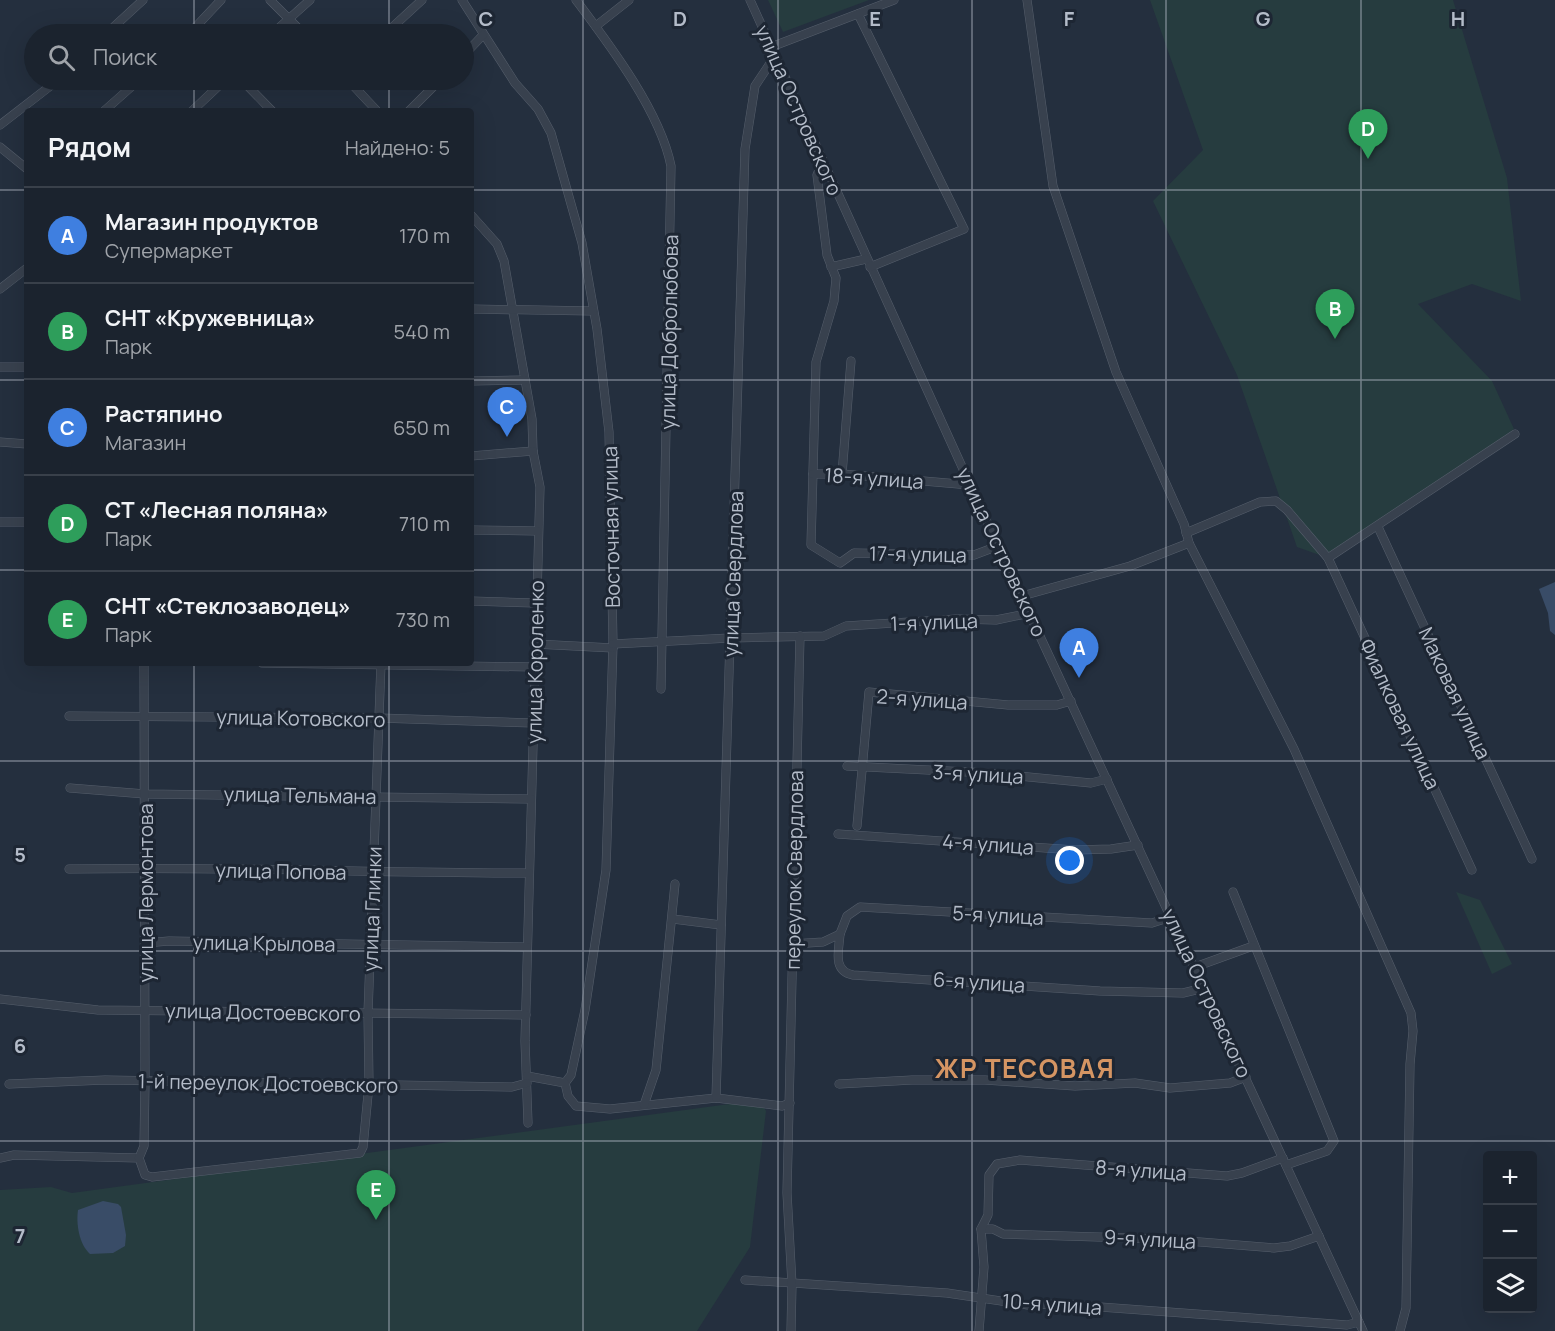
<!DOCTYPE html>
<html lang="ru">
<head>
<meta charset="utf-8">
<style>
	:root { --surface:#1b232e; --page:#282f3a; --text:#f1f3f6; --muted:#a0a4aa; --line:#39404a; --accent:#8c9099 }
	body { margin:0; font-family:Manrope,sans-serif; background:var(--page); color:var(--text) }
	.controls { position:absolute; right:18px; bottom:18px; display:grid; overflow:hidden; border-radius:6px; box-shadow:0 6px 24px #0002 }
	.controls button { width:54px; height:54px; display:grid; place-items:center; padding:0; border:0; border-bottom:2px solid var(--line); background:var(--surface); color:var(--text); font:30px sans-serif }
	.you { position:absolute; left:1070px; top:861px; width:21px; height:21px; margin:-15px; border:4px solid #fff; border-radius:50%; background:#1a73e8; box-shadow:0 0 0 9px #1a73e833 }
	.badge { display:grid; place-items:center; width:39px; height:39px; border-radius:50%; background:var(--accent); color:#fff; font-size:20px; font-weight:700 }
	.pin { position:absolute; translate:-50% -50px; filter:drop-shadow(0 2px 3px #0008) }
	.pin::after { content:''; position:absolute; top:32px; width:21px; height:18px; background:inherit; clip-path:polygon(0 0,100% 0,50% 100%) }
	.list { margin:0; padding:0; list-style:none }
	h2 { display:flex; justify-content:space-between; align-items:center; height:78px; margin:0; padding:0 24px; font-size:26px }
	h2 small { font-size:20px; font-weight:400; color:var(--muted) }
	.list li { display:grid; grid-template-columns:39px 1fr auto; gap:18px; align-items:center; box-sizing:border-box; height:96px; padding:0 24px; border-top:2px solid var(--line) }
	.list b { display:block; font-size:22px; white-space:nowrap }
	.list p { margin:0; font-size:20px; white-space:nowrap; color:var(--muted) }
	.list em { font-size:20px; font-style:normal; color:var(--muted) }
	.icon { flex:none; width:33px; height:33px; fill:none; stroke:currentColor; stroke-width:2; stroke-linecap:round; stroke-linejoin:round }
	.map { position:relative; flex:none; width:1555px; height:1331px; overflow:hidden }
	.search { position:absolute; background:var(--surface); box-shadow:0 6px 24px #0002; left:24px; top:24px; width:450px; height:66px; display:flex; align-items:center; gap:15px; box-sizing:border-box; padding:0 21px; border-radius:33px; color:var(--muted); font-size:22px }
	.panel { position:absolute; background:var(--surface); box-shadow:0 6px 24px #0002; left:24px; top:108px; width:450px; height:558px; border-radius:6px }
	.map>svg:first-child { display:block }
	.green { fill:#263c3f }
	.water { fill:#394c67 }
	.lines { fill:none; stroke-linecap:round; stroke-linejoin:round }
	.minor-casing { stroke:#565f6c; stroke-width:9 }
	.minor { stroke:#38414e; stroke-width:8 }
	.grid { fill:none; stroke:#b4bcc9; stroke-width:1.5; stroke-opacity:0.55 }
	.labels { text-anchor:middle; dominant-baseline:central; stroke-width:6; stroke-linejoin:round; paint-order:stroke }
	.street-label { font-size:20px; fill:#b4bcc9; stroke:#1d2633 }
	.district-label { font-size:26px; font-weight:bold; letter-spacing:1.5px; fill:#d59563; stroke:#1d2633 }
	.grid-label { font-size:20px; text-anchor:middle; font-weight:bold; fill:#b4bcc9; stroke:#1d2633; stroke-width:6; stroke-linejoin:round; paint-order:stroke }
</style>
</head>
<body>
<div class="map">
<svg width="1555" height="1331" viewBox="0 0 1555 1331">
	<rect width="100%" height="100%" fill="#242f3e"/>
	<g class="green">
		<path d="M 768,0 L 869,0 L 783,32 Z"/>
		<path d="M 1150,0 L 1453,0 L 1507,178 L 1521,301 L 1472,284 L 1418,304 L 1492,381 L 1514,429 L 1429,491 L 1328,558 L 1297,547 L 1237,375 L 1153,201 L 1203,150 Z"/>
		<path d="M 1456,892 L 1480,900 L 1512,964 L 1492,974 Z"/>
		<path d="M 759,1100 L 766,1111 L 750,1247 L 697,1331 L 0,1331 L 0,1190 L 51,1187 L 72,1193 Z"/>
	</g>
	<g class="water">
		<path d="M 1555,582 L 1555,635 L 1550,631 L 1548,613 L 1539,589 Z"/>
		<path d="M 103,1201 L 118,1204 L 121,1207 L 126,1235 L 125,1246 L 113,1253 L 90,1254 C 79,1244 76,1224 78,1210 Z"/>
	</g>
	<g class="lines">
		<defs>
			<g id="minor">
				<path d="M 270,0 L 304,34"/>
				<path d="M 462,0 L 515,83 L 538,109 L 551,133 L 582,243 L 597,329 L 609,432 L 613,644 L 606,870 L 585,1010 L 571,1075 L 565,1083"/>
				<path d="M 576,0 C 609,44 660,111 671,166 L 661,689"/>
				<path d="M 750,0 L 998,546 L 1363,1331"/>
				<path d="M 1027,0 L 1053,186 L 1116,372 L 1184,524 L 1189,543 L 1294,749 L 1411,1013 L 1413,1031 L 1410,1064 L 1406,1308 L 1400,1331"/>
				<path d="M 858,14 L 964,229 L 870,267"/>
				<path d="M 596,26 L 629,0"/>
				<path d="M 106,34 L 143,0"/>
				<path d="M 189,34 L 221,0"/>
				<path d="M 272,34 L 310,0"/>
				<path d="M 385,34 L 422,0"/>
				<path d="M 771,47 L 894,0"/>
				<path d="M 464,55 L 483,35"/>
				<path d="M 242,80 L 272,111"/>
				<path d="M 348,80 L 377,111"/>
				<path d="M 104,111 L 139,80"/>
				<path d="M 192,111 L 225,80"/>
				<path d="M 409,111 L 440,80"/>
				<path d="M 0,125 L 58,80"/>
				<path d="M 0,147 L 27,169"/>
				<path d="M 822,163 L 817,175 L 827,255 L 836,278 L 834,301 L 816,362 L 811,545 L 840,563 L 854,553 L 974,555 L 998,546"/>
				<path d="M 471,215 L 497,244 L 504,261 L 532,419 L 533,451 L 540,487 L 525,1041 L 528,1123"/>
				<path d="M 831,267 L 866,259"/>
				<path d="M 0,289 L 27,268"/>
				<path d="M 471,309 L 593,311"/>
				<path d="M 0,367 L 27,367"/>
				<path d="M 471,381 L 525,380"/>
				<path d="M 0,442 L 27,444"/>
				<path d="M 471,456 L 533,451"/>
				<path d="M 813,474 L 842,474 L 970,485"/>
				<path d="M 842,474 L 851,361"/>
				<path d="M 0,522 L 27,522"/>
				<path d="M 1378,527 L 1532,859"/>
				<path d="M 471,530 L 537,531"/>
				<path d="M 1186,533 L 1260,502 L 1276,501 L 1287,510 L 1328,558 L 1472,870"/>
				<path d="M 1328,558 L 1515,434"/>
				<path d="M 1022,596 L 1130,566 L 1189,543"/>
				<path d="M 471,601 L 536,603"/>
				<path d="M 535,644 L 613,648"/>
				<path d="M 613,644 L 730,638 L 824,636 L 846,626 L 957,619 L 996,620 L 1030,613"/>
				<path d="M 262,663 L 534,667"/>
				<path d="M 69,716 L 379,718 L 534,723"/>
				<path d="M 847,766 L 988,773 L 1091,783 L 1107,779"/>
				<path d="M 70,788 L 145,794 L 531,799"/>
				<path d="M 857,826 L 869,692 L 1008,705 L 1057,705 L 1071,701"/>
				<path d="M 838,834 L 1075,850 L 1111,849 L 1138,845"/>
				<path d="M 69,869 C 223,866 376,873 529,873"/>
				<path d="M 1233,892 L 1334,1141 L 1327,1151 L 1286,1165"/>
				<path d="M 673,919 L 721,925"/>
				<path d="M 840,934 L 847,916 L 860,907 L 1152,923 L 1171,917"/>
				<path d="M 145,943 L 169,941 L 527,947"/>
				<path d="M 792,944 L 823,942 L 840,934 C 839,950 832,971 853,975 L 1100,991 L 1183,993 L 1204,988"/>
				<path d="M 1195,967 L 1253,946"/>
				<path d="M 0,999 L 98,1010 L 526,1015"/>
				<path d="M 527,1076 L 565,1083 L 568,1096 L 576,1106 L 610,1109 L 716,1098 L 782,1106 L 790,1103"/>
				<path d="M 9,1084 L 105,1080 L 512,1087 L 527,1083"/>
				<path d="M 839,1084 L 912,1080 L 985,1080 L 1075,1086 L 1135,1083 L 1170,1088 L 1230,1083 L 1246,1077"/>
				<path d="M 716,1098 L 745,149 L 755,86 L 775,56"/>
				<path d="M 644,1105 L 656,1070 L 675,884"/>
				<path d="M 0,1158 L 14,1155 L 139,1158 L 145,1175 L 152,1177 L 360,1153 L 363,1147 L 369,1084 L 368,1013 L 381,663"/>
				<path d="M 139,1158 L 144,1146 L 145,1081 L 144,663"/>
				<path d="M 981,1229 L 993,1229 L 1003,1234 L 1163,1239 L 1274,1248 L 1290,1246 L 1319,1236"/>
				<path d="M 745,1280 L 947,1293 L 1028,1305 L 1059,1304 L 1347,1325 L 1359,1322"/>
				<path d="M 791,1331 L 792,1284 L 787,1193 L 800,636"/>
				<path d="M 979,1331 L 984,1267 L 981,1229 L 988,1215 L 989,1175 L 997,1164 L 1020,1160 L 1227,1176 L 1242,1173 L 1283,1158"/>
			</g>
		</defs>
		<use href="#minor" class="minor-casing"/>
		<use href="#minor" class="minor"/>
	</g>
	<path class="grid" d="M 194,0 L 194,34M 389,0 L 389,34M 583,0 L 583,1331M 778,0 L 778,1331M 972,0 L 972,1331M 1166,0 L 1166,1331M 1361,0 L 1361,1331M 194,80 L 194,111M 389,80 L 389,111M 0,190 L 27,190M 471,190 L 1555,190M 0,380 L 27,380M 471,380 L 1555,380M 0,570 L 27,570M 471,570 L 1555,570M 194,663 L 194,1331M 389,663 L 389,1331M 0,761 L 1555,761M 0,951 L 1555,951M 0,1141 L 1555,1141"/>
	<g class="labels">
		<g class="street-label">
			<text transform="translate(799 110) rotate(66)">улица Островского</text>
			<text transform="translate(669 332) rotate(-89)">улица Добролюбова</text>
			<text transform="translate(874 478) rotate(4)">18-я улица</text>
			<text transform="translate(611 527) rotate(-91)">Восточная улица</text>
			<text transform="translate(1002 552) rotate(65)">улица Островского</text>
			<text transform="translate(918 554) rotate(1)">17-я улица</text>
			<text transform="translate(733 574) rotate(-88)">улица Свердлова</text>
			<text transform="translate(934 622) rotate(-2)">1-я улица</text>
			<text transform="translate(535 662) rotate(-89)">улица Короленко</text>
			<text transform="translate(1455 693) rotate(65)">Маковая улица</text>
			<text transform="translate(922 699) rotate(4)">2-я улица</text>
			<text transform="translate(1400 714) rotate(65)">Фиалковая улица</text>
			<text transform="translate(301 718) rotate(1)">улица Котовского</text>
			<text transform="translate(978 774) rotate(3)">3-я улица</text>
			<text transform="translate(300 795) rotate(1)">улица Тельмана</text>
			<text transform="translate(988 844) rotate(4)">4-я улица</text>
			<text transform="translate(794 870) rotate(-89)">переулок Свердлова</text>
			<text transform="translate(281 871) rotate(1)">улица Попова</text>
			<text transform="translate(145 893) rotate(-90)">улица Лермонтова</text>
			<text transform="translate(372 909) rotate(-88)">улица Глинки</text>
			<text transform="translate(998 915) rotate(3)">5-я улица</text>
			<text transform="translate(264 943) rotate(1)">улица Крылова</text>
			<text transform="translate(979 982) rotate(4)">6-я улица</text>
			<text transform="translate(1207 993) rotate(65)">улица Островского</text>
			<text transform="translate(263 1012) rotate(1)">улица Достоевского</text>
			<text transform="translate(268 1083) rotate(1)">1-й переулок Достоевского</text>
			<text transform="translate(1141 1170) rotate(4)">8-я улица</text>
			<text transform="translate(1150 1239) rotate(3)">9-я улица</text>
			<text transform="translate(1052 1304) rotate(4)">10-я улица</text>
		</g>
		<g class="district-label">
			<text x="1025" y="1068">ЖР ТЕСОВАЯ</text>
		</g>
	</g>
	<g class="grid-label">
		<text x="486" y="26">C</text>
		<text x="680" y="26">D</text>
		<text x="875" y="26">E</text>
		<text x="1069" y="26">F</text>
		<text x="1263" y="26">G</text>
		<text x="1458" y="26">H</text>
		<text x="20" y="862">5</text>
		<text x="20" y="1053">6</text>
		<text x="20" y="1243">7</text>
	</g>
</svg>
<div class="controls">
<button>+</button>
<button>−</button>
<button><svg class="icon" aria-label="layers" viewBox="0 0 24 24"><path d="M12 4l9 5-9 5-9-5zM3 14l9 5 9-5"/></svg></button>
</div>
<div class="you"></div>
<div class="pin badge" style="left:1079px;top:678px;background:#3f7fe0">A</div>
<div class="pin badge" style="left:1335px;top:339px;background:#2e9e5b">B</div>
<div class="pin badge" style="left:507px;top:437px;background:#3f7fe0">C</div>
<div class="pin badge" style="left:1368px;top:159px;background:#2e9e5b">D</div>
<div class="pin badge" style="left:376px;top:1220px;background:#2e9e5b">E</div>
<div class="search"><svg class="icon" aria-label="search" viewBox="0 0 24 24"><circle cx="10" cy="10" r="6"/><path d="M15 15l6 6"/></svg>Поиск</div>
<section class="panel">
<h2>Рядом<small>Найдено: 5</small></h2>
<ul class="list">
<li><span class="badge" style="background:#3f7fe0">A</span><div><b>Магазин продуктов</b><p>Супермаркет</p></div><em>170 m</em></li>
<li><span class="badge" style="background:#2e9e5b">B</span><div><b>СНТ «Кружевница»</b><p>Парк</p></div><em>540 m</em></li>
<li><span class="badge" style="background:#3f7fe0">C</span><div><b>Растяпино</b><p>Магазин</p></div><em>650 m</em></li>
<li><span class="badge" style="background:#2e9e5b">D</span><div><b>СТ «Лесная поляна»</b><p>Парк</p></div><em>710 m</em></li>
<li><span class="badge" style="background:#2e9e5b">E</span><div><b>СНТ «Стеклозаводец»</b><p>Парк</p></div><em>730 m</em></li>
</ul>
</section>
</div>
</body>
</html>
